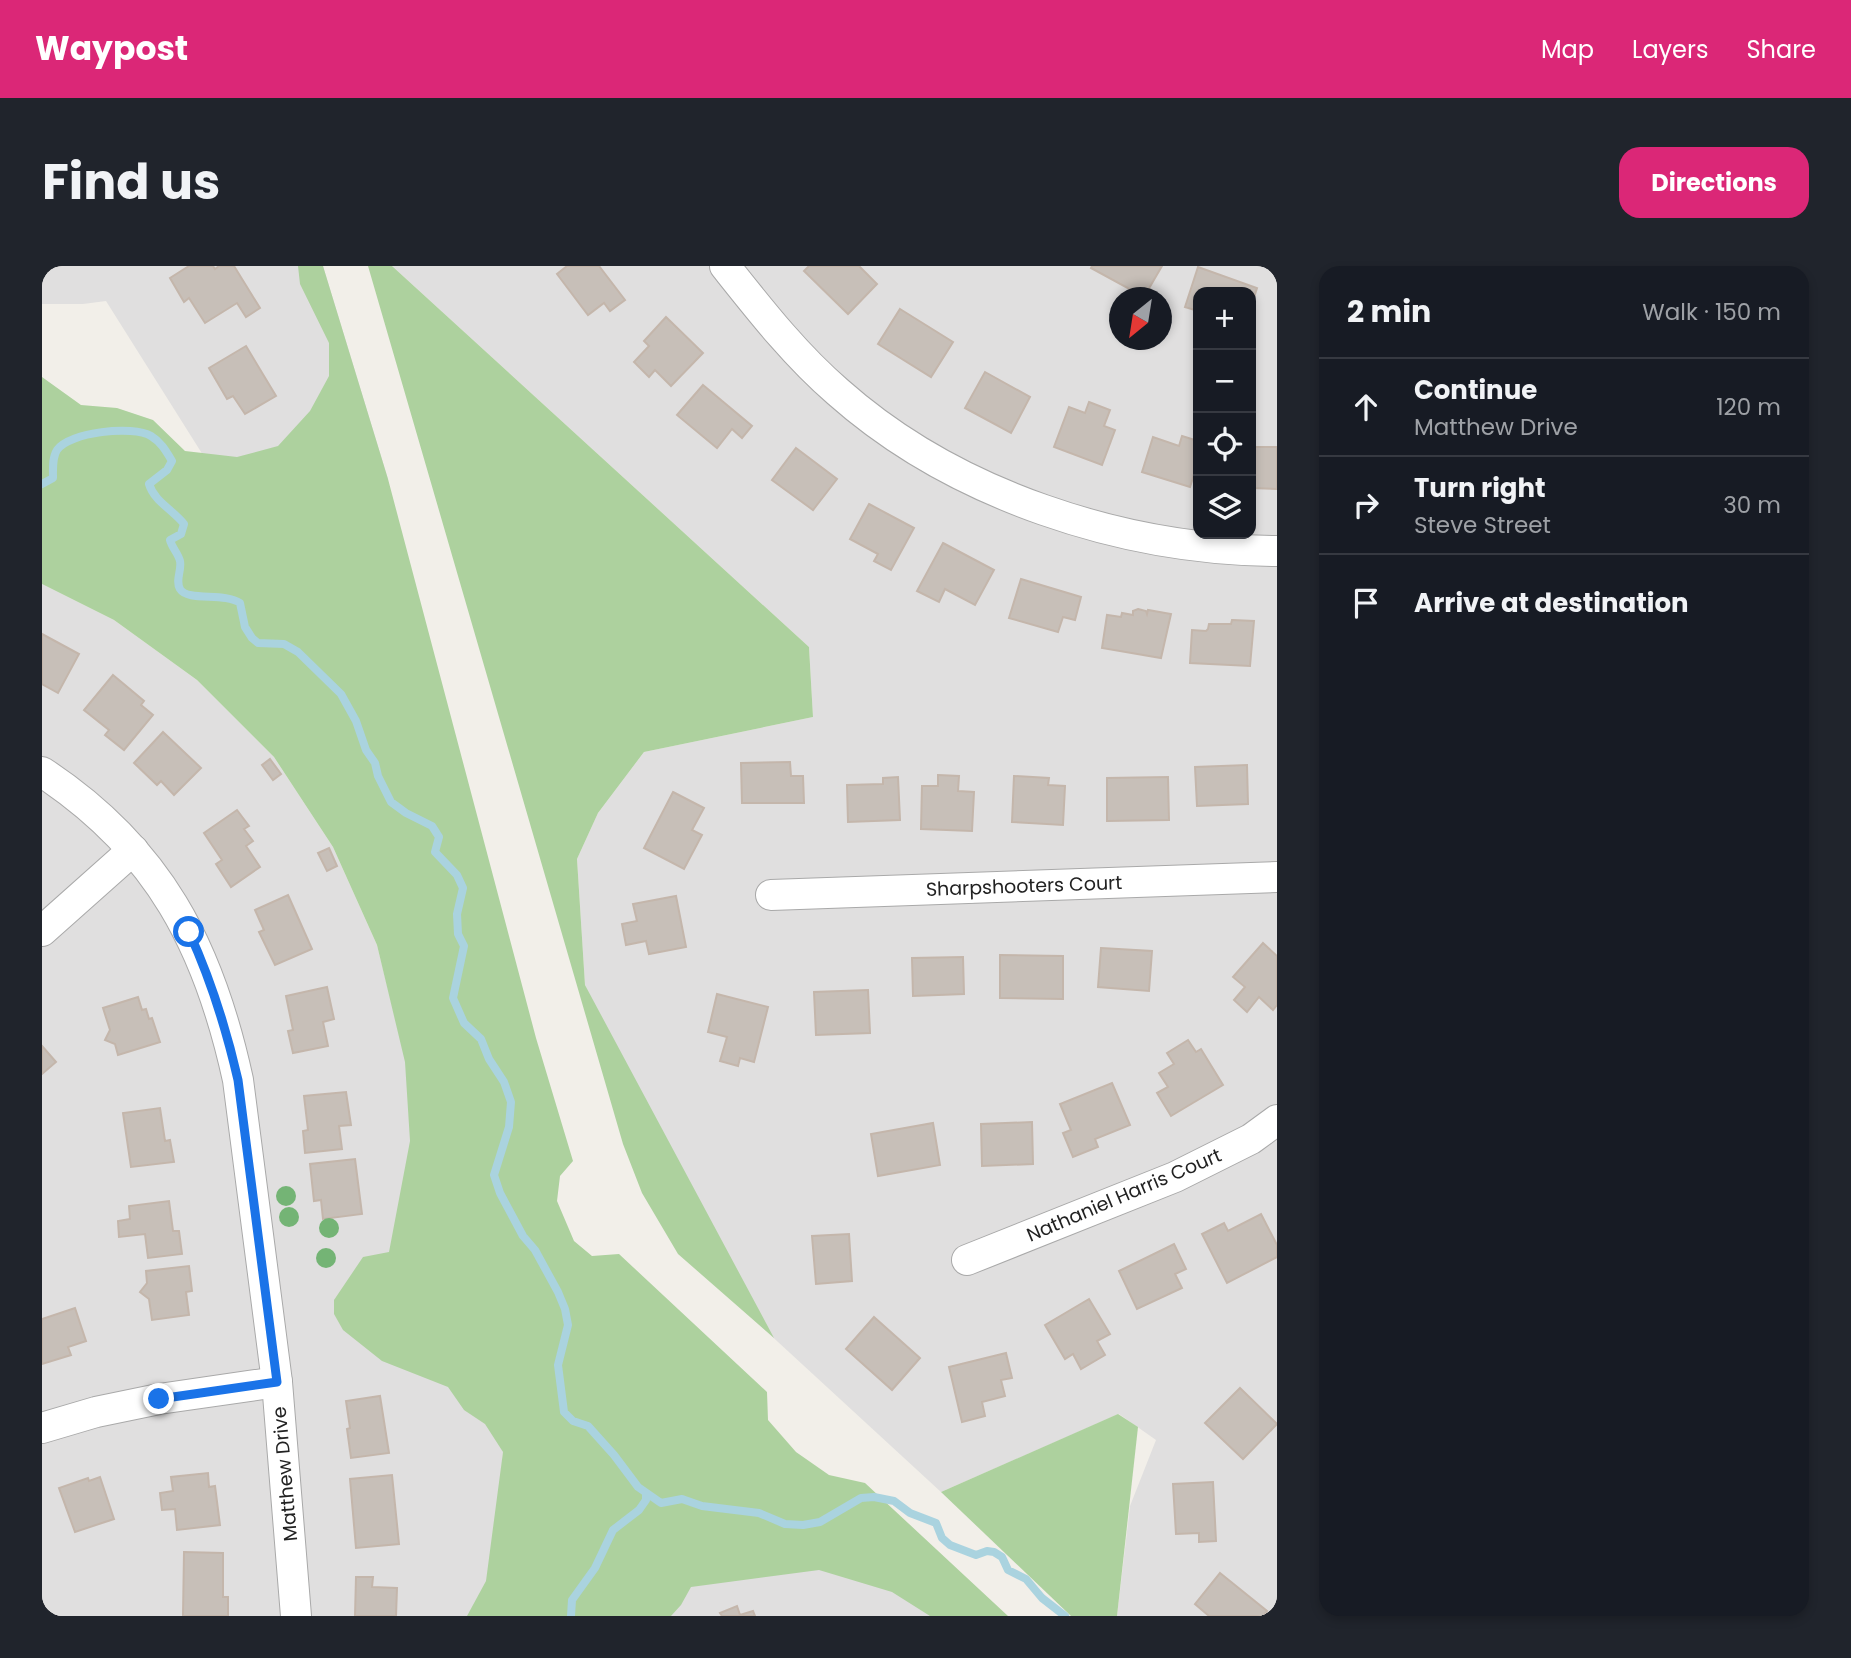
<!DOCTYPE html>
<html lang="en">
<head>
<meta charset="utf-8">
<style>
	:root { --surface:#171b24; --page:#20242c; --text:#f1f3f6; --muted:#9ea1a6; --line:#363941; --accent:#db2777 }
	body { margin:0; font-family:Poppins,sans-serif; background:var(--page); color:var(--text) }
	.controls { position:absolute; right:21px; top:21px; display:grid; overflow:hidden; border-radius:14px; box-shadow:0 4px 10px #0003 }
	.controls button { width:63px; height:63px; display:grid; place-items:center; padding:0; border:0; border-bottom:2px solid var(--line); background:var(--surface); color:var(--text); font:35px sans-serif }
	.compass { position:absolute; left:1067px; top:21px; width:63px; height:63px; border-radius:50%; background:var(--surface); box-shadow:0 4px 10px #0003; rotate:210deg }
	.stop { position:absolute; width:21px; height:21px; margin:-16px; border:5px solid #1a73e8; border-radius:50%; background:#fff }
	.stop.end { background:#1a73e8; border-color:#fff; box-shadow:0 2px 7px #0008 }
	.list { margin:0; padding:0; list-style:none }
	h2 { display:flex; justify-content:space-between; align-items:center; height:91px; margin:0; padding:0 28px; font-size:30px }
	h2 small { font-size:23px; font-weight:400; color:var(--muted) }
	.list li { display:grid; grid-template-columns:46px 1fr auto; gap:21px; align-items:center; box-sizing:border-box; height:98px; padding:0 28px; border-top:2px solid var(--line) }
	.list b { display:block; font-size:26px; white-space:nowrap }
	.list p { margin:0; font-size:23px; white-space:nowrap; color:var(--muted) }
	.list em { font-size:23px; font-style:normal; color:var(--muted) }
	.icon { flex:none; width:38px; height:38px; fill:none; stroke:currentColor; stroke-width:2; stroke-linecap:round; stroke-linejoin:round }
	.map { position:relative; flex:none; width:1235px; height:1350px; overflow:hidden; border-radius:21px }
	header { display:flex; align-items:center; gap:42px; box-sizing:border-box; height:98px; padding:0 35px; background:var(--accent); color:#fff }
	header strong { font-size:33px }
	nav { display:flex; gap:38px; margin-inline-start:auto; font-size:24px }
	.intro { display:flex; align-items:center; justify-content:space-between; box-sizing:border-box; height:168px; padding:0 42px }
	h1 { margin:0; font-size:49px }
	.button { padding:18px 32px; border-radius:21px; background:var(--accent); color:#fff; font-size:24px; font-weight:700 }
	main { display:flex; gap:42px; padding:0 42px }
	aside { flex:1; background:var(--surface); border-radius:21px; box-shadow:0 4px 10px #0003 }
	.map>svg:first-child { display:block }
	.residential { fill:#e0dfdf; fill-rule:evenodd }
	.forest { fill:#add19e }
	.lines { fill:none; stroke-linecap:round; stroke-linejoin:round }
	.stream { stroke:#aad3df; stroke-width:8 }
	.building { fill:#c7bfb8; stroke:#c4b6ab; stroke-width:2 }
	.minor-casing { stroke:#a9a9a9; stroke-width:32 }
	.minor { stroke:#fff; stroke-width:30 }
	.tree { fill:#74b475 }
	.route { stroke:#1a73e8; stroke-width:9 }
	.labels { text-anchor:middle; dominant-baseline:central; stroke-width:6; stroke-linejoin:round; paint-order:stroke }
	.street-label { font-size:19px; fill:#222; stroke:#fff }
</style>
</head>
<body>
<header>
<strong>Waypost</strong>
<nav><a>Map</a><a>Layers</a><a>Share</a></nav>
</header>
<div class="intro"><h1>Find us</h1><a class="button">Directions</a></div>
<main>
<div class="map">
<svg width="1235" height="1350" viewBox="0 0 1235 1350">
	<rect width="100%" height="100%" fill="#f2efe9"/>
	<g class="residential">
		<path d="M 0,0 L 281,0 L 346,213 L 171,205 L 64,35 L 41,38 L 0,38 Z"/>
		<path d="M 350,0 L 1235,0 L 1235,1350 L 1075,1350 L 1088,1240 L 1114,1174 L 1077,1148 L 899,1226 L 686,1030 L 543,719 L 535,593 L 556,547 L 602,486 L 771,451 L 767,381 ZM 1156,26 L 1209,26 L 1209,268 L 1156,268 ZM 1078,32 L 1120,32 L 1120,74 L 1078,74 Z"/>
		<path d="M 0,318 L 72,354 L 155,414 L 232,491 L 291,581 L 335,679 L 461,1186 L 447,1350 L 0,1350 Z"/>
		<path d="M 744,1284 L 887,1335 L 895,1350 L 596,1350 L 641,1309 Z"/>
	</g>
	<g class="forest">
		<path d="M 256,0 L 281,0 L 346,213 L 494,772 L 531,895 L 518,910 L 515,935 L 532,975 L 550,990 L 577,988 L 725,1126 L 726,1154 L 754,1186 L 787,1209 L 823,1217 L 966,1350 L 888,1350 L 850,1326 L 777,1304 L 649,1321 L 639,1339 L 629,1350 L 425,1350 L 444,1315 L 461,1186 L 443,1158 L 422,1144 L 406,1121 L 340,1095 L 301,1064 L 292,1048 L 292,1034 L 321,991 L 347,986 L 368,875 L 363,796 L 335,679 L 291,581 L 232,491 L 155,414 L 72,354 L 0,318 L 0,111 L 39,139 L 75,142 L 111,154 L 143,185 L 195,191 L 236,180 L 268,145 L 287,110 L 287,77 L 258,18 Z"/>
		<path d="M 326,0 L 350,0 L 767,381 L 771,451 L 602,486 L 556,547 L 535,593 L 543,719 L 732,1072 L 636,988 L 600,927 L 581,878 Z"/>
		<path d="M 1076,1148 L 1096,1161 L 1075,1350 L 1029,1350 L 899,1226 Z"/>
	</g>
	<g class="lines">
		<g class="stream">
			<path d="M 0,218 L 11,212 C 11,203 10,192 15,184 C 27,166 91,159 109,170 C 119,176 124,185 130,195 L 125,204 L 107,218 C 112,235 131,244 142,258 L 139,268 L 128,274 C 130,282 136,287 138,295 C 140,304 133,314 138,323 C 146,336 182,326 198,337 L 203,361 L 210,372 L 216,377 L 242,378 L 256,386 L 299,428 L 314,455 L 324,484 L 333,497 L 336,510 L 349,536 L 364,547 L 390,560 L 397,571 L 393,586 L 415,609 L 421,622 L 415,648 L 416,668 L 422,680 L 411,732 L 422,757 L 439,773 L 447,793 L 462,816 L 469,836 L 467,861 L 452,909 L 458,927 L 481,970 L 493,984 L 516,1026 L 523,1043 L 526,1059 L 516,1099 L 522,1146 L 531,1155 L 546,1160 L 572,1189 L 596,1221 L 619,1237 L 640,1233 L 660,1240 L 717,1247 L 743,1258 L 761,1259 L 778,1256 L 819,1232 L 832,1231 L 852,1235 L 868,1247 L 894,1257 L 900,1272 L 908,1279 L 934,1289 L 945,1285 L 952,1286 L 960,1291 L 966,1304 L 984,1313 L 1000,1332 L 1023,1350"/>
			<path d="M 529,1350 L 530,1334 L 553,1302 L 571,1264 L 597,1244 L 604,1234 L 604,1228"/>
		</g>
	</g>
	<g class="building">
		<path d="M 147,0 L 171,0 L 173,3 L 177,0 L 192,0 L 218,42 L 204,51 L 195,37 L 163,57 L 147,32 L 142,36 L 128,12 Z"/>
		<path d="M 525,0 L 557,0 L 583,34 L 568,45 L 562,37 L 546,49 L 515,8 Z"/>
		<path d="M 767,0 L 817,0 L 835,18 L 806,48 L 762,5 Z"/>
		<path d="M 1050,0 L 1120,0 L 1102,31 L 1049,2 Z"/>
		<path d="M 1156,1 L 1215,22 L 1209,41 L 1209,26 L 1156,26 L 1156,45 L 1143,41 Z"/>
		<path d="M 858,43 L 911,76 L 889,111 L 836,78 Z"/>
		<path d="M 624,51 L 661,87 L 629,120 L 613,104 L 607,111 L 592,96 L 607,80 L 602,75 Z"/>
		<path d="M 204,80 L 234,130 L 203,148 L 191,130 L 185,133 L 167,102 Z"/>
		<path d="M 943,106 L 988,131 L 969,167 L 923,142 Z"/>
		<path d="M 661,119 L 710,160 L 700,172 L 690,163 L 675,182 L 635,149 Z"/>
		<path d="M 1047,136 L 1068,144 L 1062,160 L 1073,164 L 1060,199 L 1012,181 L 1027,141 L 1043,147 Z"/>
		<path d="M 1140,170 L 1156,175 L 1156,196 L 1148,221 L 1100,206 L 1111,171 L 1137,180 Z"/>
		<path d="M 1209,181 L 1235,181 L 1235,223 L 1209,222 Z"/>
		<path d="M 754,182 L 795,213 L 771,244 L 730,214 Z"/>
		<path d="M 827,238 L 872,262 L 849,304 L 832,295 L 836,288 L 808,273 Z"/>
		<path d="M 901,277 L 952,304 L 933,339 L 903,323 L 897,336 L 875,325 Z"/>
		<path d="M 979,313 L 1039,331 L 1033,354 L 1021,351 L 1016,366 L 967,352 Z"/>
		<path d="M 1096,343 L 1104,345 L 1105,348 L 1106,344 L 1129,348 L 1119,392 L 1060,382 L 1065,349 L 1079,351 L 1080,347 L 1091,349 L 1091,345 Z"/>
		<path d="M 1190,354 L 1212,355 L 1208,400 L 1148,397 L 1150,364 L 1164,365 L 1166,363 L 1167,358 L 1189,358 Z"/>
		<path d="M 0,368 L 37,388 L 16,427 L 0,418 Z"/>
		<path d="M 71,409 L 102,435 L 99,439 L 111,449 L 82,484 L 63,469 L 67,464 L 42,444 Z"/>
		<path d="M 121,466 L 159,502 L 132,529 L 119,515 L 115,519 L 92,497 Z"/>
		<path d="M 228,493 L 239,508 L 231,514 L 220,499 Z"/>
		<path d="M 748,496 L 749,510 L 761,510 L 762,537 L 700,537 L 699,497 Z"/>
		<path d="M 1205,499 L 1206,538 L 1155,540 L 1153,501 Z"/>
		<path d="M 896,509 L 917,510 L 916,525 L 932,526 L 930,565 L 879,563 L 880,520 L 896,520 Z"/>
		<path d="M 972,510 L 1007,512 L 1006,519 L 1023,520 L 1021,559 L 970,556 Z"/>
		<path d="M 856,511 L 858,554 L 806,556 L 805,519 L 841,518 L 841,512 Z"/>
		<path d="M 1126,511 L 1127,554 L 1065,555 L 1065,512 Z"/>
		<path d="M 631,526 L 662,542 L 650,564 L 660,569 L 642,603 L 602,582 Z"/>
		<path d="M 195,544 L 207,560 L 202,563 L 211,575 L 204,580 L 218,601 L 189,621 L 174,598 L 180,594 L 162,567 Z"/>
		<path d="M 287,582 L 295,600 L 285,605 L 276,587 Z"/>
		<path d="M 246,629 L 270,683 L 233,699 L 217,666 L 222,664 L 213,644 Z"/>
		<path d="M 634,630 L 644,681 L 607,688 L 604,675 L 584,679 L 580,658 L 595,655 L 591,638 Z"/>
		<path d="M 1221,677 L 1235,690 L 1235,739 L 1231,744 L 1217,731 L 1205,746 L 1192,734 L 1203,721 L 1191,711 Z"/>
		<path d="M 1059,682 L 1110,685 L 1107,725 L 1056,721 Z"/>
		<path d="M 958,689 L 1021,690 L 1021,733 L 958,732 Z"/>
		<path d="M 921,691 L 922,728 L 871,730 L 870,692 Z"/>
		<path d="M 285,721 L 292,753 L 281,756 L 286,780 L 251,787 L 246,765 L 251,764 L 244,730 Z"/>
		<path d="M 826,724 L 828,767 L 774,769 L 772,726 Z"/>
		<path d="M 675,728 L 726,741 L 712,796 L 698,792 L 696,800 L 678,795 L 685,771 L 666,766 Z"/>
		<path d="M 96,731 L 100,744 L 104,743 L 107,753 L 110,752 L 118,776 L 76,789 L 73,778 L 63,774 L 68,764 L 61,742 Z"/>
		<path d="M 1146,774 L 1154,786 L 1159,783 L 1181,819 L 1129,850 L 1115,827 L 1126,821 L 1117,807 L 1132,798 L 1125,787 Z"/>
		<path d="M 0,780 L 14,796 L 0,808 Z"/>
		<path d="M 1070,817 L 1088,859 L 1053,873 L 1056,881 L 1031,891 L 1021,867 L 1029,864 L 1018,838 Z"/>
		<path d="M 304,826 L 309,859 L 297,860 L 300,883 L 263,887 L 261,865 L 266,864 L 262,830 Z"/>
		<path d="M 118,842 L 123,875 L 128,874 L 132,896 L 89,901 L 81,847 Z"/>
		<path d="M 990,856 L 991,898 L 940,900 L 939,858 Z"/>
		<path d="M 891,857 L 898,899 L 836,910 L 829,868 Z"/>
		<path d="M 313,893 L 320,948 L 281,953 L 279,934 L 272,935 L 268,898 Z"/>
		<path d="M 127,935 L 131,965 L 137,965 L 140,988 L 106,992 L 103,968 L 77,971 L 76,955 L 88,953 L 87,940 Z"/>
		<path d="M 1219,948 L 1235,979 L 1235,991 L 1185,1017 L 1160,968 L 1182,957 L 1186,965 Z"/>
		<path d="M 807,968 L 810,1015 L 774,1018 L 770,970 Z"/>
		<path d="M 1132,978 L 1144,1003 L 1133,1008 L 1140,1022 L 1095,1043 L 1077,1005 Z"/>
		<path d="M 147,1000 L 150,1025 L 144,1026 L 147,1049 L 110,1054 L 107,1033 L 98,1026 L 105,1017 L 104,1005 Z"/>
		<path d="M 1047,1033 L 1068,1068 L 1055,1075 L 1063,1089 L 1039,1103 L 1031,1088 L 1023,1093 L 1003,1059 Z"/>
		<path d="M 33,1042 L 44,1075 L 26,1081 L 29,1089 L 0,1098 L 0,1053 Z"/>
		<path d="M 832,1051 L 878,1092 L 850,1124 L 804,1083 Z"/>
		<path d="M 964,1087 L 970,1112 L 959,1114 L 963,1130 L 940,1136 L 943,1150 L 920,1156 L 907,1101 Z"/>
		<path d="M 1198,1122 L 1235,1158 L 1201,1193 L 1163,1157 Z"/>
		<path d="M 338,1130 L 347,1187 L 309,1192 L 305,1163 L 308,1162 L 304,1135 Z"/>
		<path d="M 166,1207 L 167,1221 L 173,1220 L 178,1259 L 135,1264 L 133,1243 L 120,1244 L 118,1227 L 131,1225 L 129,1211 Z"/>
		<path d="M 350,1209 L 357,1278 L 314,1282 L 308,1213 Z"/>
		<path d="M 58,1211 L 72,1253 L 33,1266 L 17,1222 L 46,1212 L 47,1215 Z"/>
		<path d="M 1171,1216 L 1174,1275 L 1157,1276 L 1157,1267 L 1134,1268 L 1131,1218 Z"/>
		<path d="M 142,1286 L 181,1287 L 181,1331 L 186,1331 L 186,1350 L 141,1350 Z"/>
		<path d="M 1178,1307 L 1225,1345 L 1221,1350 L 1167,1350 L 1153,1338 Z"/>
		<path d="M 314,1311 L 331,1311 L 330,1321 L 355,1322 L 354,1350 L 313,1350 Z"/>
		<path d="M 695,1340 L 698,1349 L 711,1345 L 713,1350 L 680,1350 L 678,1347 Z"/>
	</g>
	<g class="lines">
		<defs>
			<g id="minor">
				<path d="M 683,0 C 718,44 753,89 796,126 C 912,229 1081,284 1235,285"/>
				<path d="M 0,506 C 117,583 167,681 196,814 L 235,1116 L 254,1350"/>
				<path d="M 729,629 L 1235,611"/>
				<path d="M 0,665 L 91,584"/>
				<path d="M 925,994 L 1133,911 L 1209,873 L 1235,854"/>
				<path d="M 0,1162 L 54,1146 L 117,1133 L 235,1116"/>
			</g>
		</defs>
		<use href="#minor" class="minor-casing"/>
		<use href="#minor" class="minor"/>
	</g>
	<g class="tree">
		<circle cx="244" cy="930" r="10"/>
		<circle cx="247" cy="951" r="10"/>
		<circle cx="287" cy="962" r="10"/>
		<circle cx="284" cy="992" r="10"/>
	</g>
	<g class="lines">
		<path class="route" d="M 117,1133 L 235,1116 L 196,814 C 184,762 169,714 147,666"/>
	</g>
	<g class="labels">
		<g class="street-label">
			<text transform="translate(982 620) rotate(-2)">Sharpshooters Court</text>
			<text transform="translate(1082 929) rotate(-23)">Nathaniel Harris Court</text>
			<text transform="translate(243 1208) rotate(-95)">Matthew Drive</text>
		</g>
	</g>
</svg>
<div class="controls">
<button>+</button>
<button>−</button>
<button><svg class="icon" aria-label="locate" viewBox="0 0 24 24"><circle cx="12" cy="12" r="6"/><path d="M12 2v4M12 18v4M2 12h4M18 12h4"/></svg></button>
<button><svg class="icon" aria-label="layers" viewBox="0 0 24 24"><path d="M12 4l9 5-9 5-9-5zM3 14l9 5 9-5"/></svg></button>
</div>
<svg class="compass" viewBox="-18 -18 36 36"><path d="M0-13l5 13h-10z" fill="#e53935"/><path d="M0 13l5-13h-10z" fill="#9ea1a6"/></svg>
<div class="stop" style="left:147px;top:666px"></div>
<div class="stop end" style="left:117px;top:1133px"></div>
</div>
<aside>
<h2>2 min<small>Walk · 150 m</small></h2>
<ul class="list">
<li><svg class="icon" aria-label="ahead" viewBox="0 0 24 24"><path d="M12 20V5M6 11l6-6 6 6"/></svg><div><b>Continue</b><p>Matthew Drive</p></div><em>120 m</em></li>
<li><svg class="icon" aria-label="right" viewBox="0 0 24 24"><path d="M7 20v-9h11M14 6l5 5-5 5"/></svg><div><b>Turn right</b><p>Steve Street</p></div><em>30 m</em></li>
<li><svg class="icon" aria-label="arrive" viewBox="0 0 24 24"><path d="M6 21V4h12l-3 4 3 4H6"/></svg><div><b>Arrive at destination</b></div></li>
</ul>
</aside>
</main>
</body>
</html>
